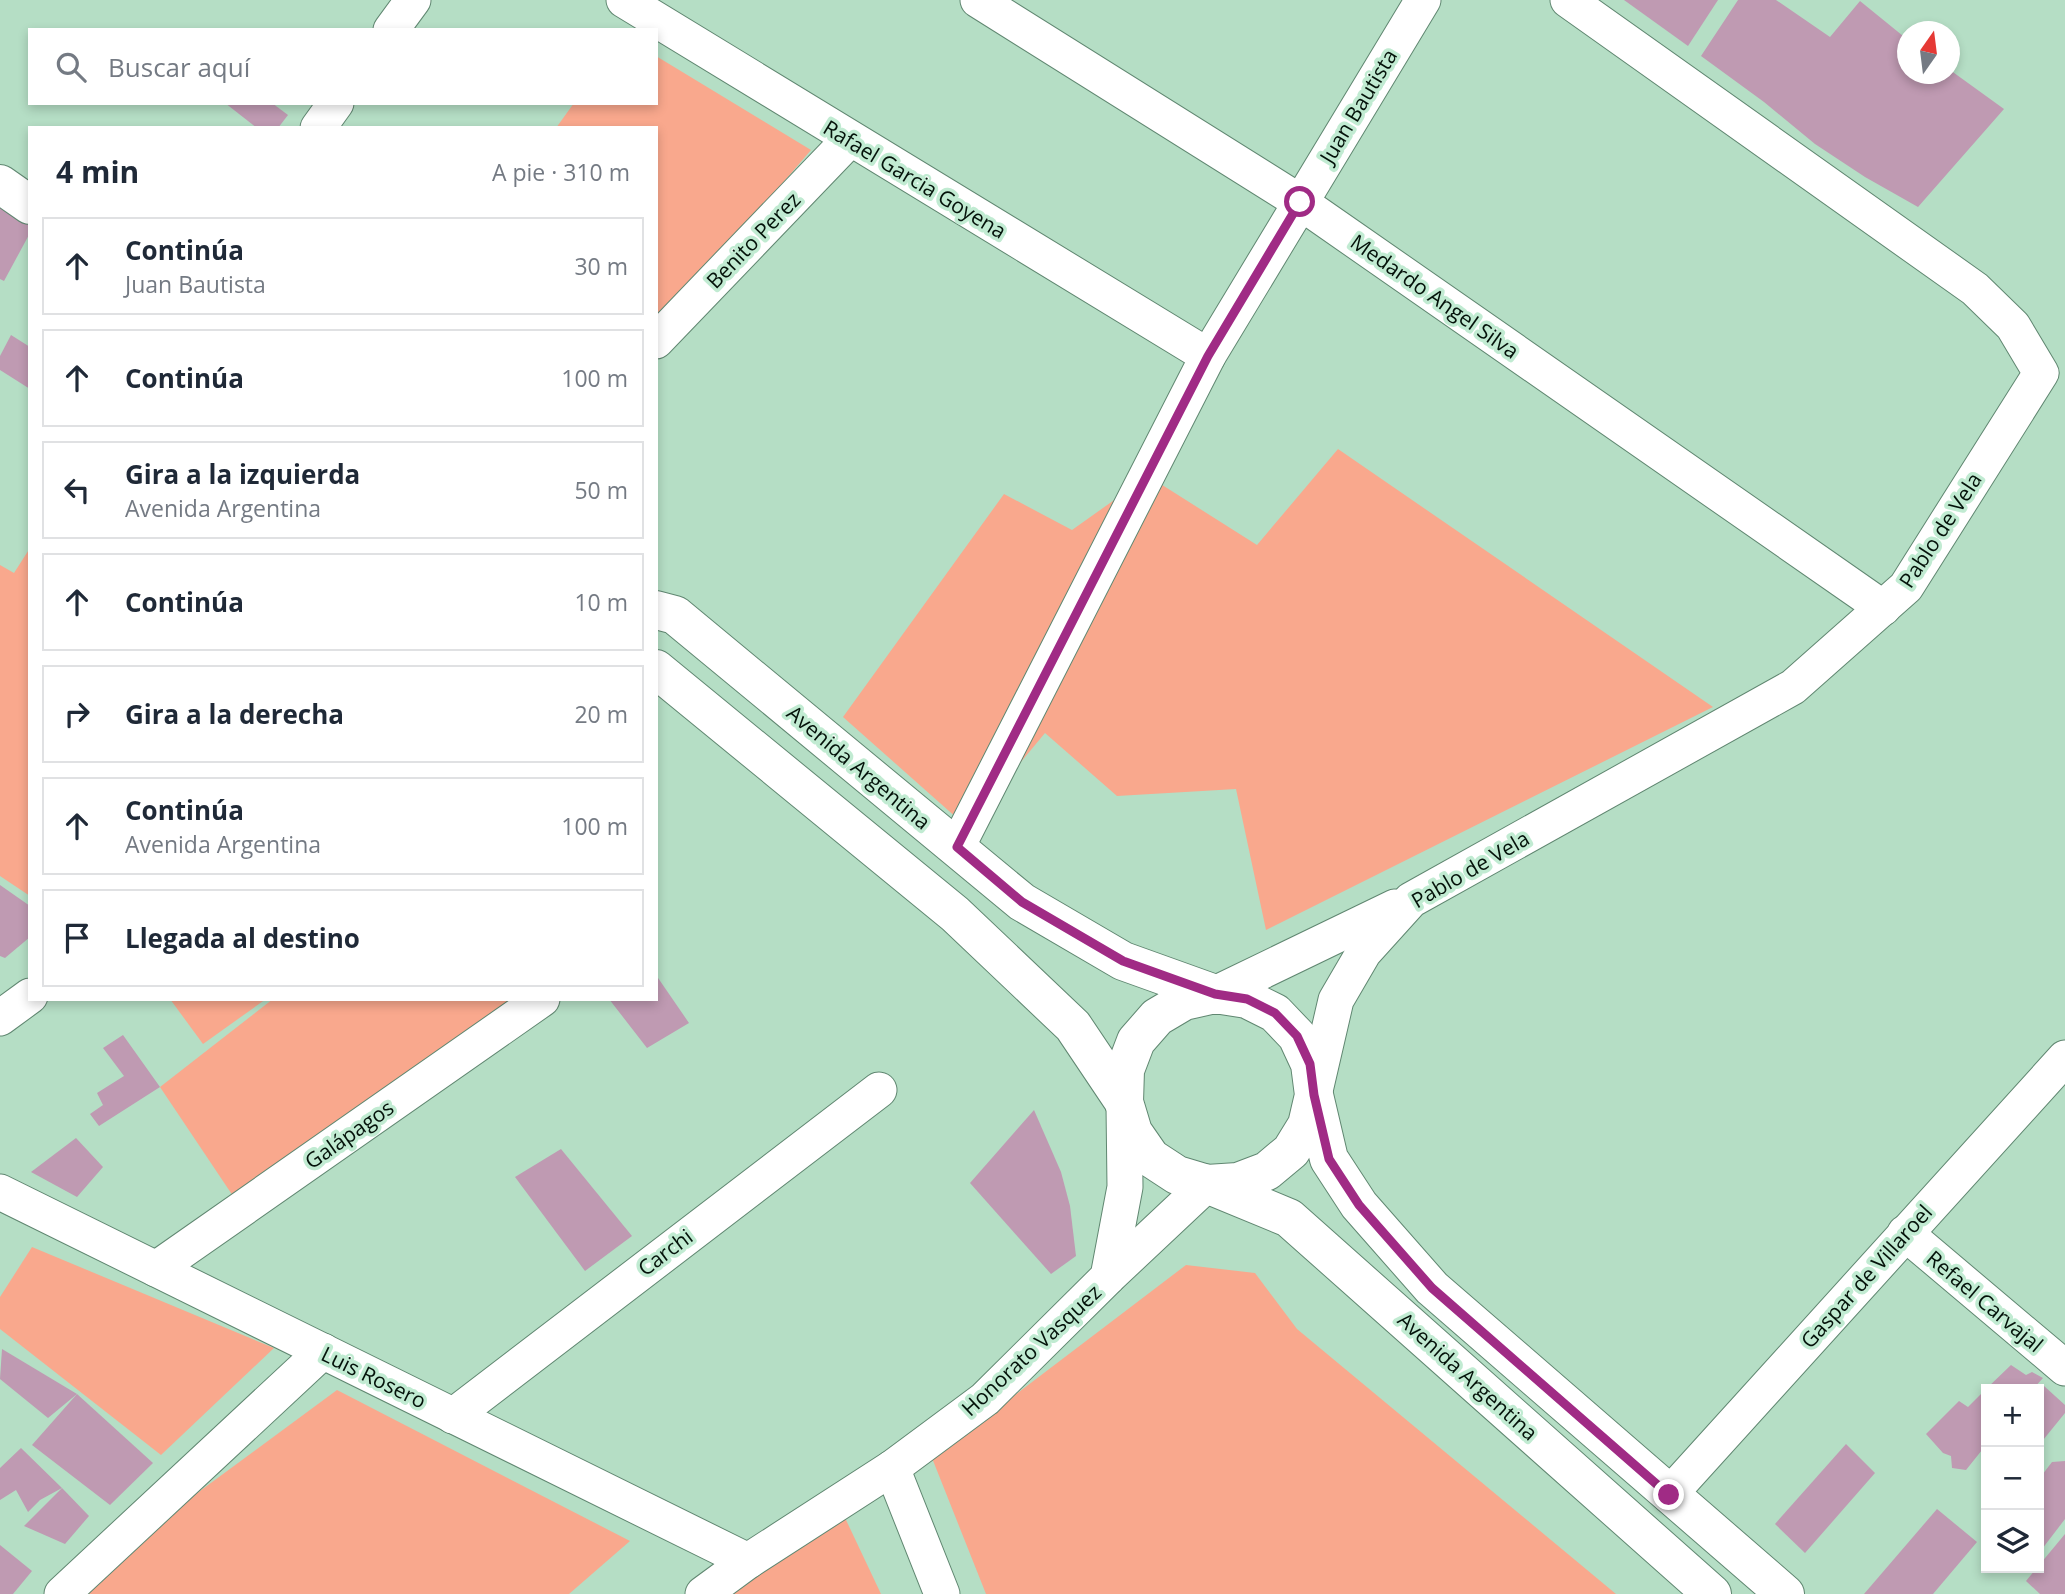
<!DOCTYPE html>
<html lang="es">
<head>
<meta charset="utf-8">
<style>
	:root { --surface:#fff; --page:#f2f2f3; --text:#1f2937; --muted:#747a83; --line:#e0e1e3 }
	body { margin:0; font-family:"Open Sans",sans-serif; background:var(--page); color:var(--text) }
	.controls { position:absolute; right:21px; bottom:21px; display:grid; overflow:hidden; border-radius:0px; box-shadow:0 4px 10px #0003 }
	.controls button { width:63px; height:63px; display:grid; place-items:center; padding:0; border:0; border-bottom:2px solid var(--line); background:var(--surface); color:var(--text); font:35px sans-serif }
	.compass { position:absolute; left:1897px; top:21px; width:63px; height:63px; border-radius:50%; background:var(--surface); box-shadow:0 4px 10px #0003; rotate:14deg }
	.stop { position:absolute; width:21px; height:21px; margin:-16px; border:5px solid #a02b85; border-radius:50%; background:#fff }
	.stop.end { background:#a02b85; border-color:#fff; box-shadow:0 2px 7px #0008 }
	.list { margin:0; padding:0; list-style:none }
	h2 { display:flex; justify-content:space-between; align-items:center; height:91px; margin:0; padding:0 28px; font-size:30px }
	h2 small { font-size:23px; font-weight:400; color:var(--muted) }
	.list li { display:grid; grid-template-columns:46px 1fr auto; gap:21px; align-items:center; box-sizing:border-box; height:98px; margin:0 14px 14px; padding:0 14px; border:2px solid var(--line); border-radius:0px }
	.list b { display:block; font-size:26px; white-space:nowrap }
	.list p { margin:0; font-size:23px; white-space:nowrap; color:var(--muted) }
	.list em { font-size:23px; font-style:normal; color:var(--muted) }
	.icon { flex:none; width:38px; height:38px; fill:none; stroke:currentColor; stroke-width:2; stroke-linecap:round; stroke-linejoin:round }
	.map { position:relative; flex:none; width:2065px; height:1594px; overflow:hidden }
	.search { position:absolute; background:var(--surface); box-shadow:0 4px 10px #0003; left:28px; top:28px; width:630px; height:77px; display:flex; align-items:center; gap:18px; box-sizing:border-box; padding:0 24px; border-radius:0px; color:var(--muted); font-size:26px }
	.panel { position:absolute; background:var(--surface); box-shadow:0 4px 10px #0003; left:28px; top:126px; width:630px; height:875px; border-radius:0px }
	.map>svg:first-child { display:block }
	.green { fill:#f9a88d }
	.building { fill:#bf9ab2 }
	.lines { fill:none; stroke-linecap:round; stroke-linejoin:round }
	.street-casing { stroke:#608771; stroke-width:37 }
	.secondary-casing { stroke:#608771; stroke-width:40 }
	.street { stroke:#fff; stroke-width:35 }
	.secondary { stroke:#fff; stroke-width:38 }
	.route { stroke:#a02b85; stroke-width:9 }
	.labels { text-anchor:middle; dominant-baseline:central; stroke-width:7; stroke-linejoin:round; paint-order:stroke }
	.street-label { font-size:21px; fill:#04120a; stroke:#c1ebd2 }
</style>
</head>
<body>
<div class="map">
<svg width="2065" height="1594" viewBox="0 0 2065 1594">
	<rect width="100%" height="100%" fill="#b5dec5"/>
	<g class="green">
		<path d="M 656,56 L 811,150 L 656,331 L 656,128 L 556,128 L 574,103 L 656,103 Z"/>
		<path d="M 1338,449 L 1713,707 L 1266,930 L 1236,789 L 1117,796 L 1045,733 L 967,827 L 843,717 L 1004,494 L 1072,530 L 1148,476 L 1257,545 Z"/>
		<path d="M 30,548 L 30,896 L 0,876 L 0,565 L 14,573 Z"/>
		<path d="M 170,999 L 266,999 L 203,1044 Z"/>
		<path d="M 273,999 L 524,999 L 235,1199 L 160,1087 Z"/>
		<path d="M 32,1247 L 274,1348 L 161,1455 L 0,1329 L 0,1297 Z"/>
		<path d="M 1186,1265 L 1255,1273 L 1297,1329 L 1616,1594 L 986,1594 L 932,1458 Z"/>
		<path d="M 337,1390 L 630,1541 L 569,1594 L 77,1594 L 71,1586 Z"/>
		<path d="M 838,1503 L 881,1594 L 718,1594 Z"/>
	</g>
	<g class="building">
		<path d="M 1624,0 L 1718,0 L 1688,46 Z"/>
		<path d="M 1738,0 L 1776,0 L 1830,37 L 1860,1 L 1908,40 L 1908,74 L 1950,74 L 1950,70 L 2004,109 L 1918,207 L 1865,177 L 1815,144 L 1764,102 L 1701,56 Z"/>
		<path d="M 225,103 L 272,103 L 288,115 L 278,128 L 257,128 Z"/>
		<path d="M 0,205 L 30,226 L 30,233 L 4,281 L 0,279 Z"/>
		<path d="M 11,335 L 30,347 L 30,389 L 0,370 L 0,356 Z"/>
		<path d="M 0,885 L 30,906 L 30,937 L 5,958 L 0,956 Z"/>
		<path d="M 656,975 L 689,1023 L 647,1048 L 609,999 L 656,999 Z"/>
		<path d="M 123,1035 L 160,1087 L 99,1126 L 90,1114 L 103,1105 L 97,1093 L 124,1076 L 103,1048 Z"/>
		<path d="M 1034,1110 L 1061,1172 L 1070,1206 L 1076,1256 L 1051,1274 L 970,1183 Z"/>
		<path d="M 76,1138 L 103,1167 L 77,1197 L 31,1172 Z"/>
		<path d="M 561,1149 L 632,1236 L 585,1271 L 515,1177 Z"/>
		<path d="M 2,1349 L 77,1394 L 48,1418 L 0,1379 Z"/>
		<path d="M 2011,1365 L 2026,1375 L 2032,1372 L 2043,1378 L 2033,1389 L 1986,1389 Z"/>
		<path d="M 2044,1386 L 2065,1405 L 2065,1413 L 2039,1445 L 2039,1392 Z"/>
		<path d="M 1986,1389 L 1986,1445 L 1966,1470 L 1952,1468 L 1951,1456 L 1943,1453 L 1926,1434 L 1959,1401 L 1968,1407 Z"/>
		<path d="M 77,1394 L 153,1463 L 110,1505 L 32,1445 Z"/>
		<path d="M 1846,1444 L 1875,1473 L 1805,1553 L 1775,1524 Z"/>
		<path d="M 21,1448 L 62,1488 L 40,1500 L 28,1512 L 16,1490 L 0,1500 L 0,1468 Z"/>
		<path d="M 2065,1461 L 2065,1519 L 2039,1553 L 2039,1479 L 2052,1462 Z"/>
		<path d="M 62,1488 L 89,1516 L 65,1544 L 24,1526 Z"/>
		<path d="M 1937,1509 L 1977,1542 L 1933,1594 L 1864,1594 Z"/>
		<path d="M 2065,1534 L 2065,1594 L 2040,1594 L 2026,1581 Z"/>
		<path d="M 0,1545 L 32,1571 L 13,1594 L 0,1594 Z"/>
	</g>
	<g class="lines">
		<defs>
			<g id="street">
				<path d="M 624,0 L 1208,356"/>
				<path d="M 978,0 L 1300,202 L 1883,608"/>
				<path d="M 391,30 L 413,0"/>
				<path d="M 318,128 L 336,103"/>
				<path d="M 656,341 L 849,140"/>
				<path d="M 957,847 L 1208,356 L 1423,0"/>
				<path d="M 1215,994 L 1395,907"/>
				<path d="M 0,1018 L 30,996"/>
				<path d="M 1314,1095 L 1336,1000 L 1364,952 L 1411,900 L 1793,687 L 1906,587 L 2041,373 L 2013,326 L 1975,289 L 1568,0"/>
				<path d="M 0,1192 L 748,1561"/>
				<path d="M 1905,1233 L 2065,1368"/>
				<path d="M 156,1269 L 542,999"/>
				<path d="M 1108,1277 L 1207,1184"/>
				<path d="M 453,1416 L 879,1090"/>
				<path d="M 892,1468 L 942,1594"/>
				<path d="M 1669,1495 L 2065,1058"/>
				<path d="M 62,1594 L 323,1351"/>
				<path d="M 703,1594 L 748,1561 L 892,1468 L 985,1399 L 1108,1277 L 1125,1187 L 1124,1106"/>
			</g>
			<g id="secondary">
				<path d="M 0,184 L 30,205"/>
				<path d="M 656,610 L 675,615 L 1022,902 L 1123,961 L 1215,994"/>
				<path d="M 656,669 L 955,914 L 1073,1026 L 1124,1102"/>
				<path d="M 1314,1095 L 1307,1125 L 1291,1151 L 1267,1171 L 1238,1182 L 1207,1184 L 1177,1175 L 1151,1158 L 1133,1132 L 1124,1102 L 1125,1070 L 1136,1041 L 1157,1017 L 1184,1001 L 1215,994 L 1247,999 L 1275,1013 L 1297,1036 L 1310,1064 L 1314,1095 L 1329,1159 L 1359,1205 L 1432,1288 L 1785,1594"/>
				<path d="M 1209,1185 L 1289,1218 L 1712,1594"/>
			</g>
		</defs>
		<use href="#street" class="street-casing"/>
		<use href="#secondary" class="secondary-casing"/>
		<use href="#street" class="street"/>
		<use href="#secondary" class="secondary"/>
	</g>
	<g class="lines">
		<path class="route" d="M 1300,202 L 1208,356 L 957,847 L 1022,902 L 1123,961 L 1215,994 L 1247,999 L 1275,1013 L 1297,1036 L 1310,1064 L 1314,1095 L 1329,1159 L 1359,1205 L 1432,1288 L 1669,1495"/>
	</g>
	<g class="labels">
		<g class="street-label">
			<text transform="translate(1358 106) rotate(-59)">Juan Bautista</text>
			<text transform="translate(915 179) rotate(31)">Rafael Garcia Goyena</text>
			<text transform="translate(753 240) rotate(-46)">Benito Perez</text>
			<text transform="translate(1435 296) rotate(35)">Medardo Angel Silva</text>
			<text transform="translate(1940 530) rotate(-57)">Pablo de Vela</text>
			<text transform="translate(859 767) rotate(40)">Avenida Argentina</text>
			<text transform="translate(1470 869) rotate(-30)">Pablo de Vela</text>
			<text transform="translate(349 1134) rotate(-35)">Galápagos</text>
			<text transform="translate(665 1252) rotate(-37)">Carchi</text>
			<text transform="translate(1866 1276) rotate(-48)">Gaspar de Villaroel</text>
			<text transform="translate(1985 1301) rotate(40)">Refael Carvajal</text>
			<text transform="translate(1031 1350) rotate(-43)">Honorato Vasquez</text>
			<text transform="translate(1468 1376) rotate(42)">Avenida Argentina</text>
			<text transform="translate(374 1377) rotate(26)">Luis Rosero</text>
		</g>
	</g>
</svg>
<div class="controls">
<button>+</button>
<button>−</button>
<button><svg class="icon" aria-label="layers" viewBox="0 0 24 24"><path d="M12 4l9 5-9 5-9-5zM3 14l9 5 9-5"/></svg></button>
</div>
<svg class="compass" viewBox="-18 -18 36 36"><path d="M0-13l5 13h-10z" fill="#e53935"/><path d="M0 13l5-13h-10z" fill="#747a83"/></svg>
<div class="stop" style="left:1300px;top:202px"></div>
<div class="stop end" style="left:1669px;top:1495px"></div>
<div class="search"><svg class="icon" aria-label="search" viewBox="0 0 24 24"><circle cx="10" cy="10" r="6"/><path d="M15 15l6 6"/></svg>Buscar aquí</div>
<section class="panel">
<h2>4 min<small>A pie · 310 m</small></h2>
<ul class="list">
<li><svg class="icon" aria-label="ahead" viewBox="0 0 24 24"><path d="M12 20V5M6 11l6-6 6 6"/></svg><div><b>Continúa</b><p>Juan Bautista</p></div><em>30 m</em></li>
<li><svg class="icon" aria-label="ahead" viewBox="0 0 24 24"><path d="M12 20V5M6 11l6-6 6 6"/></svg><div><b>Continúa</b></div><em>100 m</em></li>
<li><svg class="icon" aria-label="left" viewBox="0 0 24 24"><path d="M17 20v-9H6M10 6l-5 5 5 5"/></svg><div><b>Gira a la izquierda</b><p>Avenida Argentina</p></div><em>50 m</em></li>
<li><svg class="icon" aria-label="ahead" viewBox="0 0 24 24"><path d="M12 20V5M6 11l6-6 6 6"/></svg><div><b>Continúa</b></div><em>10 m</em></li>
<li><svg class="icon" aria-label="right" viewBox="0 0 24 24"><path d="M7 20v-9h11M14 6l5 5-5 5"/></svg><div><b>Gira a la derecha</b></div><em>20 m</em></li>
<li><svg class="icon" aria-label="ahead" viewBox="0 0 24 24"><path d="M12 20V5M6 11l6-6 6 6"/></svg><div><b>Continúa</b><p>Avenida Argentina</p></div><em>100 m</em></li>
<li><svg class="icon" aria-label="arrive" viewBox="0 0 24 24"><path d="M6 21V4h12l-3 4 3 4H6"/></svg><div><b>Llegada al destino</b></div></li>
</ul>
</section>
</div>
</body>
</html>
